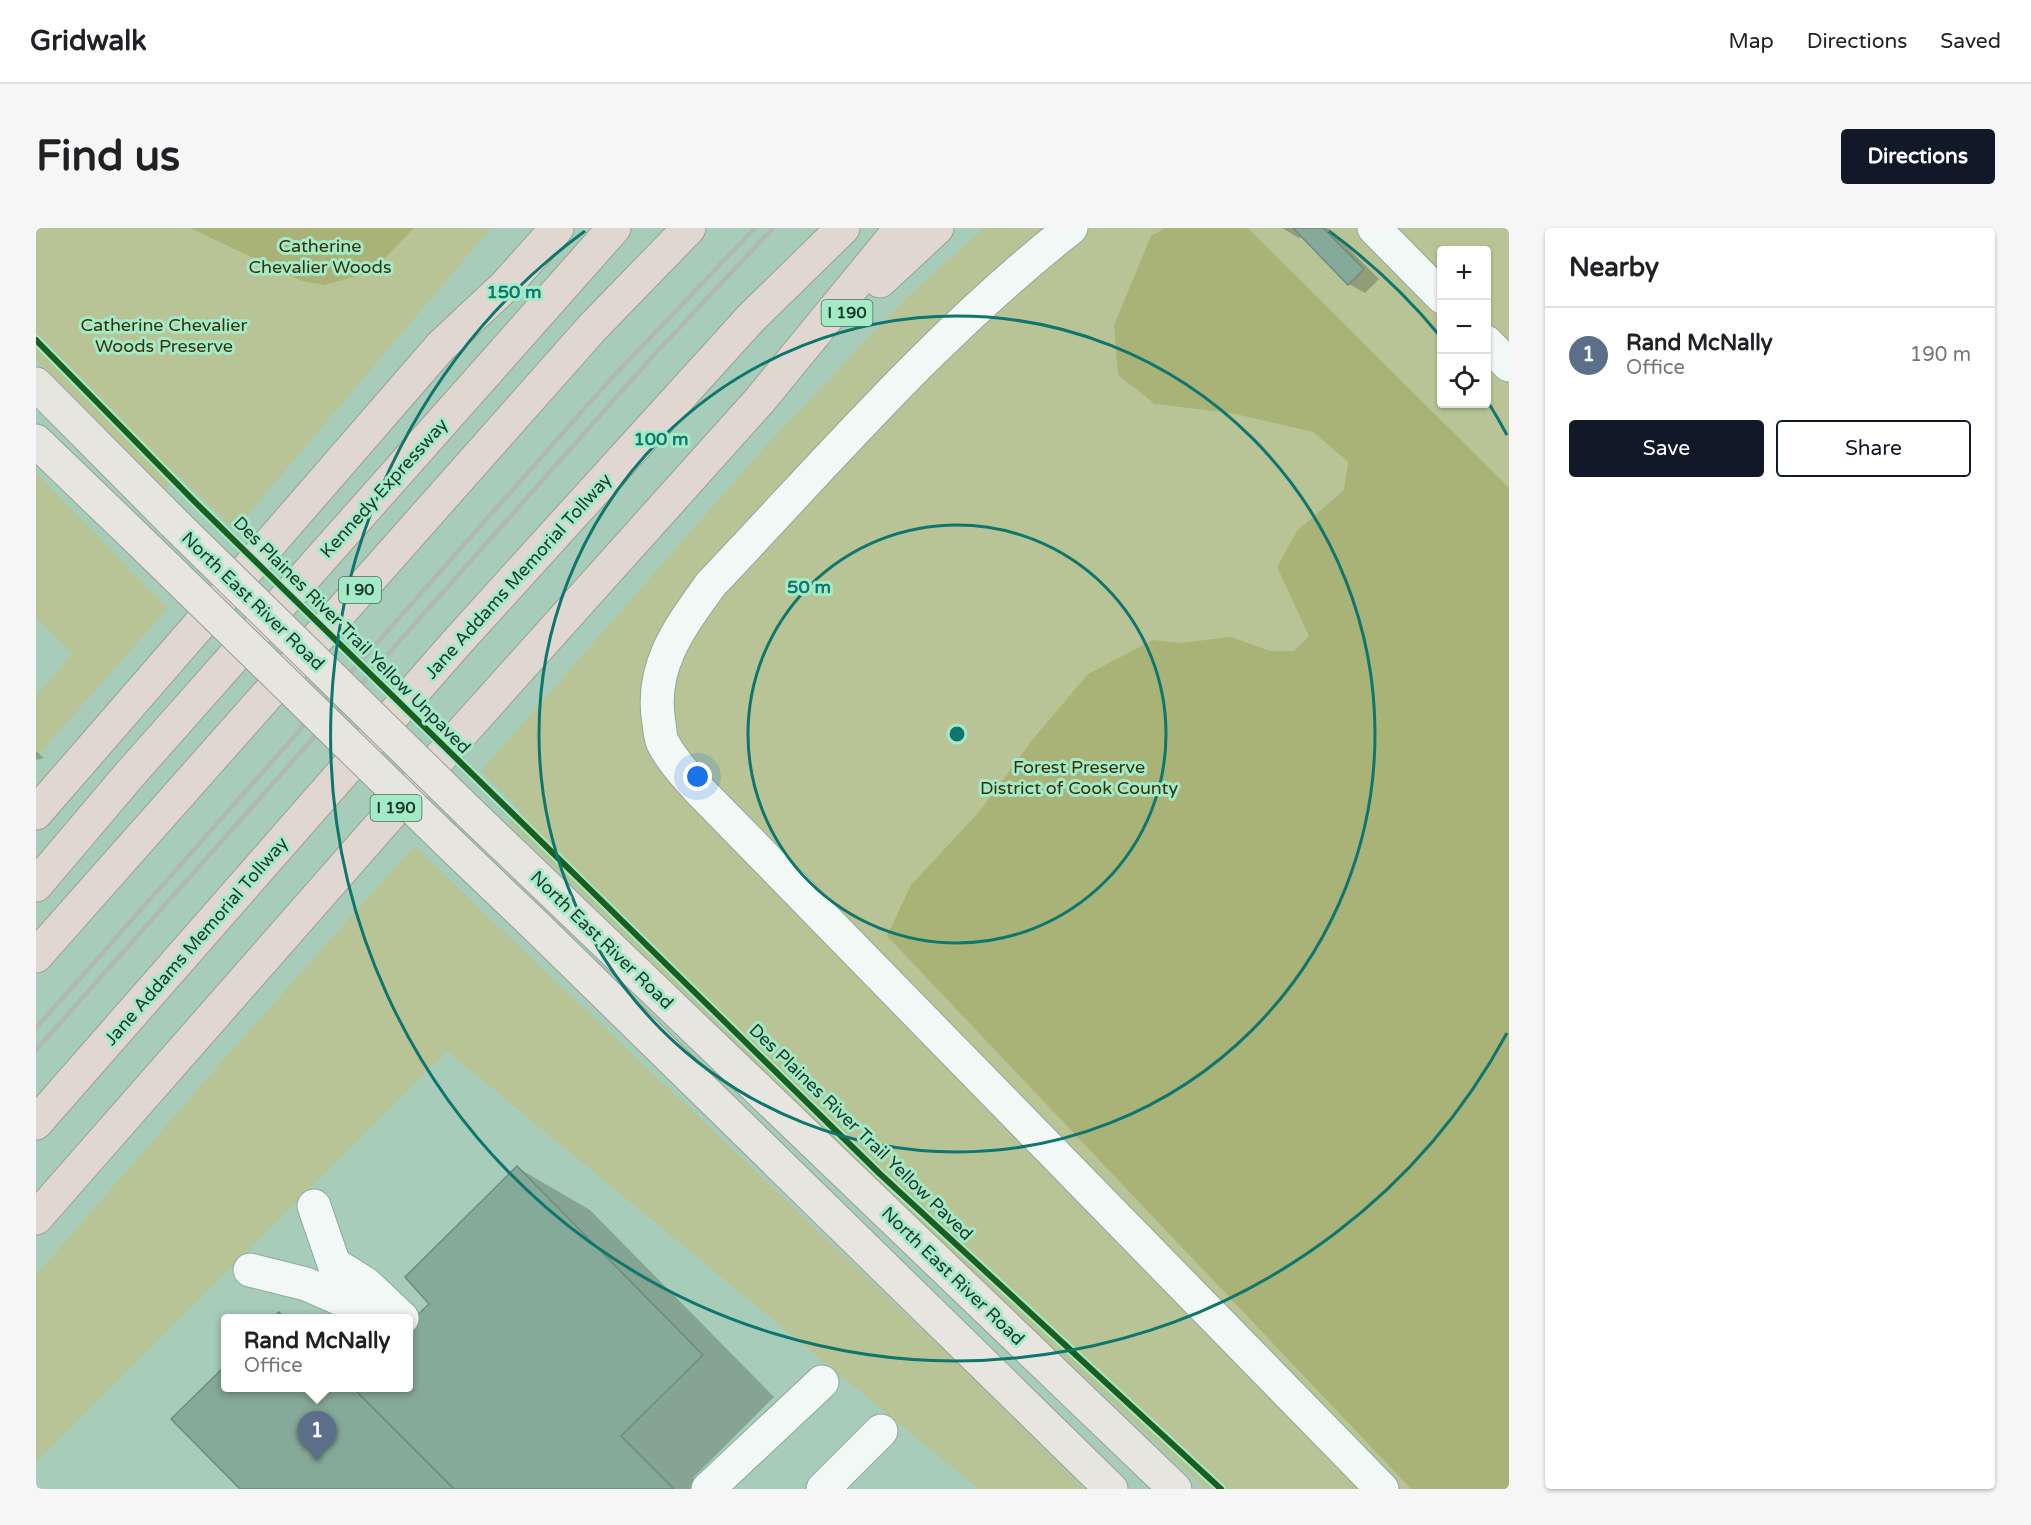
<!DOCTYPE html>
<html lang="en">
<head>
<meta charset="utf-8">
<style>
	:root { --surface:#fff; --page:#f6f6f6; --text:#202124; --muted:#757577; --line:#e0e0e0; --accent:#111827 }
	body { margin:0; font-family:"Varela Round",sans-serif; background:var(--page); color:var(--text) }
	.controls { position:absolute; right:18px; top:18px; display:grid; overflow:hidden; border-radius:6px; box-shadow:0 2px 4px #0004 }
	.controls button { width:54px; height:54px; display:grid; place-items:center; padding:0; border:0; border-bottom:2px solid var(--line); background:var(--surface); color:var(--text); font:30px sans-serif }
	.you { position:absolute; left:662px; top:549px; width:21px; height:21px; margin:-15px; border:4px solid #fff; border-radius:50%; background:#1a73e8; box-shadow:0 0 0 9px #1a73e833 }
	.badge { display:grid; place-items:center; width:39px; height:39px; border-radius:50%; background:var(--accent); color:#fff; font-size:20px; font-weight:700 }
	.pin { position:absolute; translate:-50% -50px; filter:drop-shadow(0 2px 3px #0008) }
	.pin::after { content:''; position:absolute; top:32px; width:21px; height:18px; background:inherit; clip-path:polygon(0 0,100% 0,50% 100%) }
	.popup { position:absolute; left:185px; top:1086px; width:192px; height:78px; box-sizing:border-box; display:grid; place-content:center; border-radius:6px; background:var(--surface); filter:drop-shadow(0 2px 4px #0005); font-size:20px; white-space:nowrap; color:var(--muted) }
	.popup b { font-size:22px; color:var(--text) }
	.popup::after { content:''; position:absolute; left:50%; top:100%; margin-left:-12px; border:12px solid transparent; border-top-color:var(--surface) }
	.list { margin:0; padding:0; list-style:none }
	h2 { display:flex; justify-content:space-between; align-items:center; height:78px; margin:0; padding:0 24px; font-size:26px }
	h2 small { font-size:20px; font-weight:400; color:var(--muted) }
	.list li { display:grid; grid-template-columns:39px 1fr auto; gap:18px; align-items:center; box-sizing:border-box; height:96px; padding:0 24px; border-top:2px solid var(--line) }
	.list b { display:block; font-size:22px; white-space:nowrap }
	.list p { margin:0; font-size:20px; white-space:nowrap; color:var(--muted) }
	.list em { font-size:20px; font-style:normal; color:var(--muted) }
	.actions { display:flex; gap:12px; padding:18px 24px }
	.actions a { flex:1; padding:14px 0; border:2px solid var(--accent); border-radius:6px; text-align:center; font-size:21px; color:var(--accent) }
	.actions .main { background:var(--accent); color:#fff }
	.icon { flex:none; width:33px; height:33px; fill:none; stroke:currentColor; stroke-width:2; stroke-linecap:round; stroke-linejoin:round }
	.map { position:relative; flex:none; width:1473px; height:1261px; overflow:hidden; border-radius:6px }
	header { display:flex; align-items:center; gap:36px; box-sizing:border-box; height:84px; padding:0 30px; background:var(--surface); border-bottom:2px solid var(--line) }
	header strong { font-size:28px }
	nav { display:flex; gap:33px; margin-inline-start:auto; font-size:21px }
	.intro { display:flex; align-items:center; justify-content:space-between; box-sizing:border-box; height:144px; padding:0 36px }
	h1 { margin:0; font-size:42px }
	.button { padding:15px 27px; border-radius:6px; background:var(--accent); color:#fff; font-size:21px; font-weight:700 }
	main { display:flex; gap:36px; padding:0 36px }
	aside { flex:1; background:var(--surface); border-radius:6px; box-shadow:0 2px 4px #0004 }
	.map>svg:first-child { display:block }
	.green { fill:#b8c495; fill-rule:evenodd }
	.forest { fill:#a9b377 }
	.shadow { fill:#0003 }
	.building { fill:#86aa99; stroke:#6e8c7e; stroke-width:1.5 }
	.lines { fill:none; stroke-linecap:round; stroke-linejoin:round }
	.minor-casing { stroke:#8baa9b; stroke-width:35 }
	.major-casing { stroke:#999f90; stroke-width:35 }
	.highway-casing { stroke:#999f90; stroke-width:35 }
	.minor { stroke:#f2f8f5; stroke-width:33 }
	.major { stroke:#e7e5df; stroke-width:33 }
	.highway { stroke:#e0d8d0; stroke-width:33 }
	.rail { stroke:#afb8b3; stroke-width:4.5 }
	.major-bridge-casing { stroke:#999f90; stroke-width:35; stroke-linecap:butt }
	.major-bridge { stroke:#e7e5df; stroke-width:33 }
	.cycleway-casing { stroke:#a4eac7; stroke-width:10 }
	.cycleway { stroke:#1b5e20; stroke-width:6 }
	.ring { fill:none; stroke:#0f766e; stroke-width:3 }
	.labels { text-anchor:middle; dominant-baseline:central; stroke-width:6; stroke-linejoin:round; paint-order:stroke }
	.shield { fill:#a4eac7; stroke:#466f5a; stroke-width:1.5 }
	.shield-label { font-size:16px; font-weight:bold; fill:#1d3a2c }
	.park-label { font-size:18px; fill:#38320a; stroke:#a4eac7 }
	.street-label { font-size:18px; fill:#1d3a2c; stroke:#a4eac7 }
	.centre { fill:#0f766e; stroke:#a4eac7; stroke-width:3 }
	.ring-label { font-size:18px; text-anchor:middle; font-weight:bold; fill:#0f766e; stroke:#a4eac7; stroke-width:6; stroke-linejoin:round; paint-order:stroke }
</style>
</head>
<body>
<header>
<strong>Gridwalk</strong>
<nav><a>Map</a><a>Directions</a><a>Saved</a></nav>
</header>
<div class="intro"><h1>Find us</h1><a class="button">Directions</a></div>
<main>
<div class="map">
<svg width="1473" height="1261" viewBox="0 0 1473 1261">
	<rect width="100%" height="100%" fill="#a7cdba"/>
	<g class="green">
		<path d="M 0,0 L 455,0 L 199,302 L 142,248 L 129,261 L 0,131 Z"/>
		<path d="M 948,0 L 1473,0 L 1473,1261 L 1170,1261 L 938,1046 L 473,595 L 484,582 L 445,543 L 725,223 L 869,71 ZM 1406,22 L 1450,22 L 1450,176 L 1406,176 Z"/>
		<path d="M 0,244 L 96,344 L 132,380 L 0,530 L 0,468 L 36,426 L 0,390 Z"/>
		<path d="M 378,618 L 928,1142 L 1048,1261 L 942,1261 L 411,823 L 0,1234 L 0,1047 L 195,823 Z"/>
	</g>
	<g class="forest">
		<path d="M 154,0 L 378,0 L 336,44 L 288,57 L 266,53 Z"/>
		<path d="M 1129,0 L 1212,0 L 1473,260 L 1473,1261 L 1375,1261 L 851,708 L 875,657 L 943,584 L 997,511 L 1052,446 L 1117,412 L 1144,415 L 1195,409 L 1234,423 L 1258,423 L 1273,408 L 1241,339 L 1261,303 L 1308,262 L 1312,234 L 1277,204 L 1195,185 L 1119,176 L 1082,147 L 1078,97 L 1115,8 Z"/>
	</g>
	<g class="shadow">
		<path d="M 1246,0 L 1292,0 L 1343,51 L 1329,65 L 1313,56 L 1266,8 L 1263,10 Z"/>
		<path d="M 0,523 L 8,530 L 0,532 Z"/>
		<path d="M 482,940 L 554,982 L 738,1169 L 657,1250 L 667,1261 L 207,1261 L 190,1160 L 372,1160 L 396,1076 Z"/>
	</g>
	<g class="building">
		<path d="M 1257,0 L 1287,0 L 1328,41 L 1312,57 Z"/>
		<path d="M 481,938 L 667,1127 L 585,1208 L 638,1261 L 418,1261 L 317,1160 L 372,1160 L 372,1096 L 393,1076 L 369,1049 Z"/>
		<path d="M 243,1084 L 249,1090 L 236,1090 Z"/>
		<path d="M 190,1137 L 190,1160 L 317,1160 L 418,1261 L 204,1261 L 135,1191 Z"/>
	</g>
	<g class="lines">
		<defs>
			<g id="minor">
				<path d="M 1035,0 C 902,104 791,234 675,356 C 644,399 613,439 623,495 C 624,502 624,511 628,517 C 637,534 652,550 665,564 L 1346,1261"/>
				<path d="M 1338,0 L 1406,69"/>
				<path d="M 1450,114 L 1473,137"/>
				<path d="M 278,978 L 311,1074"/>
				<path d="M 298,1036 L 330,1056 L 366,1090"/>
				<path d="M 214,1042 L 270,1056 L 311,1074 L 327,1090"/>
				<path d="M 672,1261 L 786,1154"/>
				<path d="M 787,1261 L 845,1203"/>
			</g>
			<g id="major">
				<path d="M 0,156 L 138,295"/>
				<path d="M 0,213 L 114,323"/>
				<path d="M 432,583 L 1139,1261"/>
				<path d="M 408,610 L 502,700 L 1075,1261"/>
			</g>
			<g id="highway">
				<path d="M 844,53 L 901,0"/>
				<path d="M 0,585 L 405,118 L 469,58 L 521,0"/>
				<path d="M 0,657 L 95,545 L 578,0"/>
				<path d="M 0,728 L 556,100 L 653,0"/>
				<path d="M 0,895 L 422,413 L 715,90 L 807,0"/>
				<path d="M 0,990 L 430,500 L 724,172 L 865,0"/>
			</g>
		</defs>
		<use href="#minor" class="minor-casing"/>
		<use href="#major" class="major-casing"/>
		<use href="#highway" class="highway-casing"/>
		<use href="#minor" class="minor"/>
		<use href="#major" class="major"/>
		<use href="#highway" class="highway"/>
		<g class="rail">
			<path d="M 0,800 L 572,154 L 719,0"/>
			<path d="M 0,822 L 616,129 L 737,0"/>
		</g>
		<defs>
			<g id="major-bridge">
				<path d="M 138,295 L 432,583"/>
				<path d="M 114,323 L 408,610"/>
			</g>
		</defs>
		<use href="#major-bridge" class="major-bridge-casing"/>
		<use href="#major-bridge" class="major-bridge"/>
		<defs>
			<path id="cycleway" d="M 0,112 L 159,274 L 843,945 L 1185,1261"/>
		</defs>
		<use href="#cycleway" class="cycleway-casing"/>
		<use href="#cycleway" class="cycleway"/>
	</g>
	<g class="ring">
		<circle cx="921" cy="506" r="209"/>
		<circle cx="921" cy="506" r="418"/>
		<path d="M1471 805A626 626 0 1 1 549 3M1293 3A626 626 0 0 1 1404 108M1452 174A626 626 0 0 1 1471 207"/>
	</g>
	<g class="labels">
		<g class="shield">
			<rect x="785.5" y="72" width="51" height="26" rx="4.5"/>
			<rect x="303" y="349" width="42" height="26" rx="4.5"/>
			<rect x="334.5" y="567" width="51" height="26" rx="4.5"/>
		</g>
		<g class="shield-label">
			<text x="811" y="85">I 190</text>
			<text x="324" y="362">I 90</text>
			<text x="360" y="580">I 190</text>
		</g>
		<g class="park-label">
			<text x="284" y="18">Catherine<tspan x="284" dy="21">Chevalier Woods</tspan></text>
			<text x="128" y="97">Catherine Chevalier<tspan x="128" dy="21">Woods Preserve</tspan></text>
			<text x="1043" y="539">Forest Preserve<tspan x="1043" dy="21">District of Cook County</tspan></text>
		</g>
		<g class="street-label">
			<text transform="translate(348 260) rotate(-48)">Kennedy Expressway</text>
			<text transform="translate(482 348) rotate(-48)">Jane Addams Memorial Tollway</text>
			<text transform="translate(217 373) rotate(44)">North East River Road</text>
			<text transform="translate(316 407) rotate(45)">Des Plaines River Trail Yellow Unpaved</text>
			<text transform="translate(566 712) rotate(44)">North East River Road</text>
			<text transform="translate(160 713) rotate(-49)">Jane Addams Memorial Tollway</text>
			<text transform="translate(825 904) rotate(44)">Des Plaines River Trail Yellow Paved</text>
			<text transform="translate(917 1048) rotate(44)">North East River Road</text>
		</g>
	</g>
	<circle cx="921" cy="506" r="9" class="centre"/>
	<g class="ring-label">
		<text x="478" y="70">150 m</text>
		<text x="625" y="217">100 m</text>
		<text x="773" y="365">50 m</text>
	</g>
</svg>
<div class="controls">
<button>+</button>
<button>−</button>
<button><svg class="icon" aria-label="locate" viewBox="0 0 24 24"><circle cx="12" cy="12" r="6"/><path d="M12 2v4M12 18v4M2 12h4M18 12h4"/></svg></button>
</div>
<div class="you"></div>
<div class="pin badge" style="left:281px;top:1233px;background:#5c6f8a">1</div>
<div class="popup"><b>Rand McNally</b>Office</div>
</div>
<aside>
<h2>Nearby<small></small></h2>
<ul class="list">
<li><span class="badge" style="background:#5c6f8a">1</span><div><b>Rand McNally</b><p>Office</p></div><em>190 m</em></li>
</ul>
<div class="actions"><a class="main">Save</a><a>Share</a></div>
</aside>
</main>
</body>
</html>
